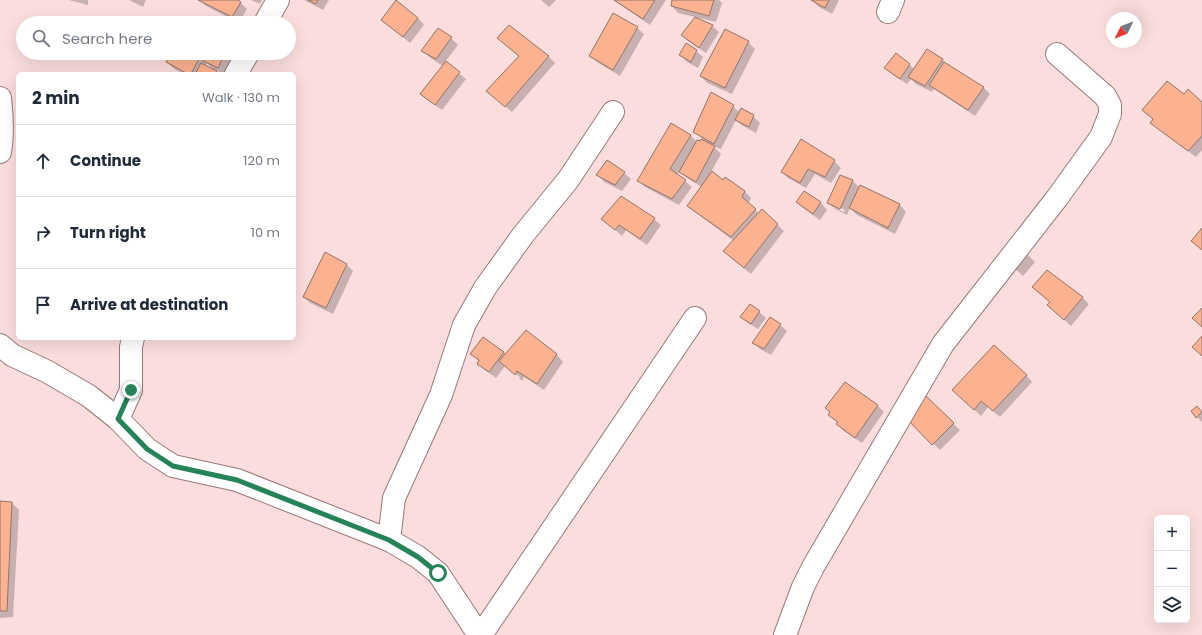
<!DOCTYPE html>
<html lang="en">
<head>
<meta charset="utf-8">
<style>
	:root { --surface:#fff; --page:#f2f2f3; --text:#1f2937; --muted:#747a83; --line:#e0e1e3 }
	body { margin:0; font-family:Poppins,sans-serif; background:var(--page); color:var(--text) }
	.controls { position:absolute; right:12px; bottom:12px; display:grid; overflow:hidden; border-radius:6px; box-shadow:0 4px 16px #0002 }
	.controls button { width:36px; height:36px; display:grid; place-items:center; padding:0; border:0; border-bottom:1px solid var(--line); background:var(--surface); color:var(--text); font:20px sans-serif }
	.compass { position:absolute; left:1106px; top:12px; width:36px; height:36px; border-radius:50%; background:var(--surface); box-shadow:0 4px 16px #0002; rotate:227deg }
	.stop { position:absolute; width:12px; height:12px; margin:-9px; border:3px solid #268258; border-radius:50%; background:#fff }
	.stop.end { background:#268258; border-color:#fff; box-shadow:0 1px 4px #0008 }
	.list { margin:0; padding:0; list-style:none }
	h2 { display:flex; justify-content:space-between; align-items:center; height:52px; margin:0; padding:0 16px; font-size:17px }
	h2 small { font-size:13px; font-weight:400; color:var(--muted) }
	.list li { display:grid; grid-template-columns:26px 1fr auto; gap:12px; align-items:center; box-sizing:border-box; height:72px; padding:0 16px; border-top:1px solid var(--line) }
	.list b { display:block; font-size:15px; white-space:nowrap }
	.list em { font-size:13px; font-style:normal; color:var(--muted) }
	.icon { flex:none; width:22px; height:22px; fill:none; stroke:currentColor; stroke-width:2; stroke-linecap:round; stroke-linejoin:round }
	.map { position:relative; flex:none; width:1202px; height:635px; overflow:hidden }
	.search { position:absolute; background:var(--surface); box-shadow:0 4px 16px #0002; left:16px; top:16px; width:280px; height:44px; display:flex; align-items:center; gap:10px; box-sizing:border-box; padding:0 14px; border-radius:22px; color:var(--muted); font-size:15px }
	.panel { position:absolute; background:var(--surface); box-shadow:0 4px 16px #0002; left:16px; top:72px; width:280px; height:268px; border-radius:6px }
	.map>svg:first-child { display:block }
	.shadow { fill:#0003; fill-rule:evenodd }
	.building { fill:#fcb290; stroke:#927568 }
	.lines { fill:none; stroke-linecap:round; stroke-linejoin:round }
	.minor-casing { stroke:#997879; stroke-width:24 }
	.minor { stroke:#fff; stroke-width:22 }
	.route { stroke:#268258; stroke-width:5 }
</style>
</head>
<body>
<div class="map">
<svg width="1202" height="635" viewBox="0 0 1202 635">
	<rect width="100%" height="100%" fill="#fbddde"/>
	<g class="shadow">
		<path d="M 69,0 L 88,0 L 88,5 Z"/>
		<path d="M 129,0 L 146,0 L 143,7 Z"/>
		<path d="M 199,0 L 236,0 L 241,3 L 247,9 L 239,23 L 206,6 Z"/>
		<path d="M 251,0 L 262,0 L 260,4 Z"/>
		<path d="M 304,0 L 329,0 L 323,10 Z"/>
		<path d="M 541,0 L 556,0 L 549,7 Z"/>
		<path d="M 613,0 L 666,0 L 650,25 Z"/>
		<path d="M 674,0 L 719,0 L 722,3 L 716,22 L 678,13 L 672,6 Z"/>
		<path d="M 812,0 L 839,0 L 832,14 L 819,7 Z"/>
		<path d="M 696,17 L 696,18 L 712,26 L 719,32 L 706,53 L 688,41 L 682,35 Z"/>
		<path d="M 418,18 L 424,25 L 410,43 L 382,20 Z"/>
		<path d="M 637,28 L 644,34 L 620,76 L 597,62 L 591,56 Z"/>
		<path d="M 451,38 L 458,45 L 445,62 L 466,79 L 442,110 L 428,100 L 421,94 L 443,66 L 429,57 L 423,50 Z"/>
		<path d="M 498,38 L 548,56 L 555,63 L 512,112 L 494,97 L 519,57 Z"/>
		<path d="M 748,42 L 755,49 L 732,94 L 707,83 L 701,76 Z"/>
		<path d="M 696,51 L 703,57 L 698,68 L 687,62 L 680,55 Z"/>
		<path d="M 172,53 L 235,53 L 224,74 L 214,69 L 219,74 L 184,74 L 174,69 L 167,62 ZM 207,63 L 214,70 L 205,66 Z"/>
		<path d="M 942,59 L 947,64 L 984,88 L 990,94 L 975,116 L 934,89 L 932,92 L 916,84 L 911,79 L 907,84 L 892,74 L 886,68 L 909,64 L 915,70 Z"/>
		<path d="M 1184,96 L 1202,103 L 1202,150 L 1196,157 L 1158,129 L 1151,123 Z"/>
		<path d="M 733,106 L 740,113 L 753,116 L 760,123 L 756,133 L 743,126 L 736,120 L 721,149 L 713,146 L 721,154 L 711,172 L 723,181 L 744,191 L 751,198 L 748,204 L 759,213 L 762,210 L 784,231 L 751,274 L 731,258 L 734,241 L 695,212 L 689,205 L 702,187 L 687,178 L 679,171 L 677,175 L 692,187 L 679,205 L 645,187 L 638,180 L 690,135 L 697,142 L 700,142 L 703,139 L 694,131 Z"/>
		<path d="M 801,141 L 834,161 L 841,168 L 831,183 L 815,174 L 806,188 L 788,178 L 782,172 Z"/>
		<path d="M 624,173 L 631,179 L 622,191 L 604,182 L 598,175 Z"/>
		<path d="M 841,176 L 853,181 L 860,188 L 861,186 L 900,205 L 906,212 L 895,234 L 857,215 L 850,208 L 847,215 L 835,209 L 828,202 ZM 834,205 L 845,210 L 844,212 L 834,207 Z"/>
		<path d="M 804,192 L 821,203 L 827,210 L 820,220 L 803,208 L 797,202 Z"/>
		<path d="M 603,219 L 654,219 L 661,225 L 647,245 L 626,230 L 622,236 Z"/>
		<path d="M 1022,249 L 1035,262 L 1023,276 L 1010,264 Z"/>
		<path d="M 346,264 L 353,271 L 333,314 L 310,303 L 304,297 Z"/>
		<path d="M 1047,271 L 1083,298 L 1089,304 L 1071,326 L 1048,305 L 1051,303 L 1040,293 Z"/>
		<path d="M 759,312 L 766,318 L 758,329 L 748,323 L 741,317 Z"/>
		<path d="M 780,325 L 787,331 L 771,355 L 760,349 L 754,343 Z"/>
		<path d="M 526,332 L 557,355 L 563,362 L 544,390 L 524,377 L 522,381 L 519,378 L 520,377 L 505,366 L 496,378 L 485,370 L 478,364 L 480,362 L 472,354 L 504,352 L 506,355 Z"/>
		<path d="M 1026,375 L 1032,382 L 1000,417 L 988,407 L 981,416 L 960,397 Z"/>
		<path d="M 924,395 L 960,430 L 940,450 L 905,416 Z"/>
		<path d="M 877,405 L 884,412 L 862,443 L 844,431 L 837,424 L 839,423 L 829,415 Z"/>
		<path d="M 1197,407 L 1202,412 L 1202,422 L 1197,417 Z"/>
		<path d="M 0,502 L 12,503 L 19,510 L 13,617 L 0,618 Z"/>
	</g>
	<g class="building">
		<path d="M 198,0 L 238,0 L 241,2 L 232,17 Z"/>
		<path d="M 308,0 L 318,0 L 316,4 Z"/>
		<path d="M 396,0 L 418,18 L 403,37 L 381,20 Z"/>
		<path d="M 614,0 L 655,0 L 643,19 Z"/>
		<path d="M 672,0 L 714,0 L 709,16 L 671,6 Z"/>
		<path d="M 811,0 L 829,0 L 825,8 Z"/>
		<path d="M 613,13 L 638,27 L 613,70 L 589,56 Z"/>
		<path d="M 695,17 L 713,25 L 699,48 L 681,35 Z"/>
		<path d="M 509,25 L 549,56 L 505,107 L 486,91 L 519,56 L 497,38 Z"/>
		<path d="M 438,28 L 452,37 L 436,59 L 421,51 Z"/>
		<path d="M 725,29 L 749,41 L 725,88 L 700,76 Z"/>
		<path d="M 686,43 L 697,50 L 691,62 L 679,55 Z"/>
		<path d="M 927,49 L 943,59 L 925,86 L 908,77 Z"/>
		<path d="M 171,53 L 202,53 L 191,74 L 188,74 L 166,62 Z"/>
		<path d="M 207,53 L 225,53 L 218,68 L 203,61 Z"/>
		<path d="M 896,53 L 910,64 L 900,79 L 884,68 Z"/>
		<path d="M 446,61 L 460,72 L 435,105 L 420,94 Z"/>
		<path d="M 944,62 L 984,87 L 968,110 L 929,85 Z"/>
		<path d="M 201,63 L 217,71 L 216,74 L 195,74 Z"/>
		<path d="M 1167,81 L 1184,94 L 1188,89 L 1202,102 L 1202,136 L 1188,151 L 1150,123 L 1153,119 L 1142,110 Z"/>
		<path d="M 711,92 L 734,105 L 714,144 L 693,132 Z"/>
		<path d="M 741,108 L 754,115 L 749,127 L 735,120 Z"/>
		<path d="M 671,123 L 691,135 L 670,169 L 686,180 L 672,199 L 637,181 Z"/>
		<path d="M 701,139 L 715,146 L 696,182 L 679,172 L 697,140 L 700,141 Z"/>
		<path d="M 801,139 L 835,160 L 825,177 L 808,169 L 800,183 L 781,172 Z"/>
		<path d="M 607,160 L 625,172 L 615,185 L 596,175 Z"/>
		<path d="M 712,171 L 723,180 L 725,177 L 745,191 L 742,197 L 756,209 L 731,237 L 687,206 Z"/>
		<path d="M 840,175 L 853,180 L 840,209 L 827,203 Z"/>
		<path d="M 860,185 L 900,204 L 888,228 L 849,208 Z"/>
		<path d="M 804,191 L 821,202 L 813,214 L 796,202 Z"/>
		<path d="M 621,196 L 655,218 L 640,239 L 619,225 L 615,230 L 601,219 Z"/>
		<path d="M 762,209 L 778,224 L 744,268 L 723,251 Z"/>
		<path d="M 1202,228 L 1202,250 L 1191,241 Z"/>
		<path d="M 325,252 L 347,264 L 326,308 L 303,297 Z"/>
		<path d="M 1047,270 L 1083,297 L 1064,320 L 1047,305 L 1050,302 L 1032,287 Z"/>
		<path d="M 750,304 L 760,311 L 751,324 L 740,317 Z"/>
		<path d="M 1202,308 L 1202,327 L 1192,318 Z"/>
		<path d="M 770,317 L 781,324 L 764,349 L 752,343 Z"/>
		<path d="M 526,330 L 557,354 L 537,384 L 517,371 L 515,375 L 499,361 Z"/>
		<path d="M 1202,336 L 1202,356 L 1192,347 Z"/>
		<path d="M 483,337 L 504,352 L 489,372 L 477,364 L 479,360 L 470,354 Z"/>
		<path d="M 994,345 L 1027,375 L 993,411 L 981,401 L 974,410 L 952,390 Z"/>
		<path d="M 845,382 L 878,405 L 855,438 L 836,424 L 838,422 L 828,415 L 830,412 L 825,408 Z"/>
		<path d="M 924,394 L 954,423 L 932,445 L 904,416 Z"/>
		<path d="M 1197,406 L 1202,412 L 1196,418 L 1191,411 Z"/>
		<path d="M 0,501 L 12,502 L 7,611 L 0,611 Z"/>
	</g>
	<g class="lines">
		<defs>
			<g id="minor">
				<path d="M 888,12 L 893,0"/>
				<path d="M 265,23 L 278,0"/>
				<path d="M 236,74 L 248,53"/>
				<path d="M 0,98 C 2,115 3,135 0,152"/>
				<path d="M 0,345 L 12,355 L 48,372 L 89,396 L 118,419 L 147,449 L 173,466 L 237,480 L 389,540 L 418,557 L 438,573 L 479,635"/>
				<path d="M 118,419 L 131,390 L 131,347 L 133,338"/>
				<path d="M 389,540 L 394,498 L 441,395 L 464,325 L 485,288 L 523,235 L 568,180 L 613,112"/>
				<path d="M 481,635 L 695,318"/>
				<path d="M 785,635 L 803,587 L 813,567 L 943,344 L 1057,198 L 1101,137 L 1110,114 L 1110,105 L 1105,96 L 1057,54"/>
			</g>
		</defs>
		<use href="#minor" class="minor-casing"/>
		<use href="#minor" class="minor"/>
	</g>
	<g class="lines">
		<path class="route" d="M 131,390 L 118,419 L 147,449 L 173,466 L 237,480 L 389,540 L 418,557 L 438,573"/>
	</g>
</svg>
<div class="controls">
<button>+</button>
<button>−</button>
<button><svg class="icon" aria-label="layers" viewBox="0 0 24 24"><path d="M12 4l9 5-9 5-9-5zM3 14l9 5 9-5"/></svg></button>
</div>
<svg class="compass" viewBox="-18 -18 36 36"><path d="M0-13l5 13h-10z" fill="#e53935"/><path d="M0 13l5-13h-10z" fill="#747a83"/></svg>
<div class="stop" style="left:438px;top:573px"></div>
<div class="stop end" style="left:131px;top:390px"></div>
<div class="search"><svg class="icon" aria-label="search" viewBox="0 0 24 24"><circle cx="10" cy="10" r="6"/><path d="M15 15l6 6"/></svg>Search here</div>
<section class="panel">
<h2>2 min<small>Walk · 130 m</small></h2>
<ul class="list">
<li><svg class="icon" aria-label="ahead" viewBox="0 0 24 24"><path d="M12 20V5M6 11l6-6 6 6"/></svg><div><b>Continue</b></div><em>120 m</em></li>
<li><svg class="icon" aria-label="right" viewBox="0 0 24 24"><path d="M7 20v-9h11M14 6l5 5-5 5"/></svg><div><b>Turn right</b></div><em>10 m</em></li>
<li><svg class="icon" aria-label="arrive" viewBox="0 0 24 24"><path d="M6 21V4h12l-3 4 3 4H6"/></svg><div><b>Arrive at destination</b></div></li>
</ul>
</section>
</div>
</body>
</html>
